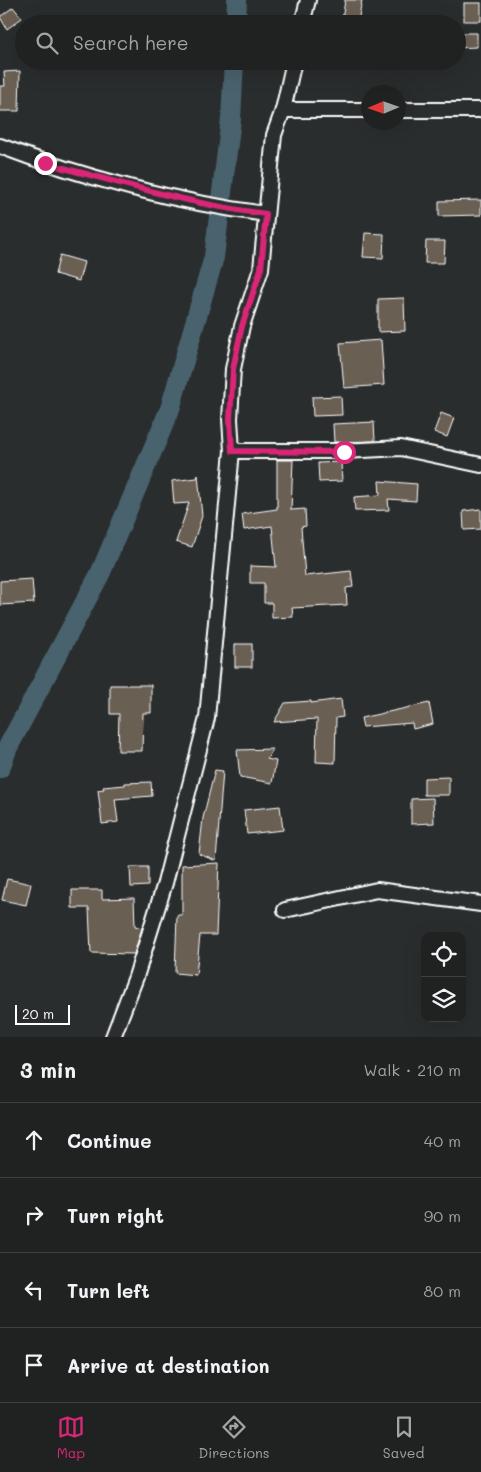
<!DOCTYPE html>
<html lang="en">
<head>
<meta charset="utf-8">
<style>
	:root { --surface:#202222; --page:#282a2a; --text:#f1f3f6; --muted:#a2a4a5; --line:#3d3f40; --accent:#db2777 }
	body { margin:0; font-family:Mali,sans-serif; background:var(--page); color:var(--text) }
	.controls { position:absolute; right:15px; bottom:15px; display:grid; overflow:hidden; border-radius:10px; box-shadow:0 5px 20px #0002 }
	.controls button { width:45px; height:45px; display:grid; place-items:center; padding:0; border:0; border-bottom:1px solid var(--line); background:var(--surface); color:var(--text); font:25px sans-serif }
	.compass { position:absolute; left:361px; top:85px; width:45px; height:45px; border-radius:50%; background:var(--surface); box-shadow:0 5px 20px #0002; rotate:268deg }
	.scale { position:absolute; left:15px; bottom:12px; width:55px; box-sizing:border-box; padding-left:5px; border:2px solid #fff; border-top:0; font-size:14px; line-height:18px; white-space:nowrap; color:#fff; -webkit-text-stroke:4px #2a2d2e; paint-order:stroke }
	.stop { position:absolute; width:15px; height:15px; margin:-11px; border:4px solid #db2777; border-radius:50%; background:#fff }
	.stop.end { background:#db2777; border-color:#fff; box-shadow:0 1px 5px #0008 }
	.list { margin:0; padding:0; list-style:none }
	h2 { display:flex; justify-content:space-between; align-items:center; height:65px; margin:0; padding:0 20px; font-size:21px }
	h2 small { font-size:16px; font-weight:400; color:var(--muted) }
	.list li { display:grid; grid-template-columns:32px 1fr auto; gap:15px; align-items:center; box-sizing:border-box; height:75px; padding:0 20px; border-top:1px solid var(--line) }
	.list b { display:block; font-size:19px; white-space:nowrap }
	.list em { font-size:16px; font-style:normal; color:var(--muted) }
	.icon { flex:none; width:28px; height:28px; fill:none; stroke:currentColor; stroke-width:2; stroke-linecap:round; stroke-linejoin:round }
	.map { position:relative; flex:none; width:481px; height:1037px; overflow:hidden }
	.search { position:absolute; background:var(--surface); box-shadow:0 5px 20px #0002; left:15px; right:15px; top:15px; height:55px; display:flex; align-items:center; gap:12px; box-sizing:border-box; padding:0 18px; border-radius:28px; color:var(--muted); font-size:19px }
	.sheet { height:365px; background:var(--surface) }
	nav { display:flex; justify-content:space-around; align-items:center; box-sizing:border-box; height:70px; border-top:1px solid var(--line); background:var(--surface); font-size:14px; color:var(--muted) }
	nav a { display:grid; justify-items:center; gap:2px }
	nav .on { color:var(--accent) }
	.map>svg:first-child { display:block }
	.lines { fill:none; stroke-linecap:round; stroke-linejoin:round }
	.canal { stroke:#49636e; stroke-width:20 }
	.building { fill:#6b5f52; stroke:#fff }
	.minor-casing { stroke:#fff; stroke-width:18 }
	.minor { stroke:#2a2d2e; stroke-width:14 }
	.route { stroke:#db2777; stroke-width:6 }
</style>
</head>
<body>
<div class="map">
<svg width="481" height="1037" viewBox="0 0 481 1037">
	<rect width="100%" height="100%" fill="#2a2d2e"/>
	<filter id="ink" filterUnits="userSpaceOnUse"><feTurbulence type="fractalNoise" baseFrequency=".02" numOctaves="2"/><feDisplacementMap in="SourceGraphic" scale="10" xChannelSelector="R" yChannelSelector="G"/><feConvolveMatrix kernelMatrix="1 2 1 2 8 2 1 2 1" color-interpolation-filters="sRGB"/></filter>
	<g filter="url(#ink)">
		<g class="lines">
			<g class="canal">
				<path d="M 236,24 L 237,0"/>
				<path d="M 0,768 L 8,747 L 100,574 L 170,409 L 214,257 L 231,119 L 234,61"/>
			</g>
		</g>
		<g class="building">
			<path d="M 345,0 L 362,0 L 358,22 L 342,20 Z"/>
			<rect x="464" y="3" width="17" height="18"/>
			<path d="M 13,7 L 22,18 L 7,29 L 0,17 Z"/>
			<path d="M 457,33 L 477,33 L 477,47 L 457,48 Z"/>
			<path d="M 20,71 L 19,111 L 0,111 L 0,86 L 5,86 L 4,72 Z"/>
			<path d="M 481,200 L 481,215 L 439,216 L 439,201 Z"/>
			<path d="M 365,233 L 384,234 L 383,258 L 363,257 Z"/>
			<path d="M 426,241 L 445,241 L 444,263 L 425,263 Z"/>
			<path d="M 60,255 L 84,262 L 79,281 L 55,274 Z"/>
			<path d="M 404,298 L 405,331 L 378,332 L 378,299 Z"/>
			<path d="M 381,340 L 384,385 L 344,388 L 340,343 Z"/>
			<path d="M 341,396 L 342,415 L 313,416 L 312,397 Z"/>
			<path d="M 441,413 L 454,418 L 447,437 L 434,432 Z"/>
			<path d="M 374,422 L 375,441 L 334,442 L 333,424 Z"/>
			<path d="M 277,460 L 293,460 L 291,510 L 305,509 L 306,526 L 301,527 L 305,576 L 351,571 L 353,587 L 346,588 L 347,605 L 292,608 L 293,617 L 272,618 L 272,603 L 264,603 L 264,583 L 250,583 L 250,566 L 276,567 L 272,526 L 244,530 L 242,514 L 277,509 Z"/>
			<path d="M 341,462 L 342,481 L 319,482 L 318,463 Z"/>
			<path d="M 198,475 L 202,516 L 192,547 L 176,542 L 189,503 L 174,504 L 172,481 L 197,478 Z"/>
			<path d="M 379,481 L 417,484 L 416,501 L 388,499 L 389,510 L 355,511 L 354,497 L 380,495 Z"/>
			<path d="M 481,509 L 481,529 L 464,530 L 463,511 Z"/>
			<path d="M 32,579 L 34,603 L 0,605 L 0,581 Z"/>
			<rect x="235" y="644" width="17" height="23"/>
			<path d="M 110,685 L 151,685 L 151,713 L 143,713 L 142,751 L 118,751 L 119,714 L 110,714 Z"/>
			<path d="M 341,699 L 343,717 L 336,718 L 335,763 L 316,762 L 317,719 L 274,722 L 285,703 L 311,701 L 311,703 Z"/>
			<path d="M 429,703 L 433,724 L 413,729 L 412,723 L 363,727 L 361,718 Z"/>
			<path d="M 273,749 L 267,759 L 276,761 L 272,783 L 240,777 L 237,750 Z"/>
			<path d="M 215,770 L 223,771 L 216,861 L 199,854 L 203,818 Z"/>
			<path d="M 449,777 L 449,795 L 424,795 L 424,778 Z"/>
			<path d="M 151,782 L 152,796 L 115,799 L 118,822 L 102,824 L 98,790 L 104,789 L 103,787 L 125,785 L 125,783 Z"/>
			<path d="M 433,798 L 434,823 L 411,824 L 411,799 Z"/>
			<path d="M 280,806 L 283,830 L 247,834 L 244,810 Z"/>
			<path d="M 219,863 L 216,935 L 200,935 L 196,975 L 175,973 L 177,915 L 182,915 L 182,865 Z"/>
			<path d="M 130,867 L 148,867 L 148,886 L 131,887 Z"/>
			<path d="M 7,879 L 31,884 L 26,905 L 2,900 Z"/>
			<path d="M 72,890 L 102,890 L 102,899 L 134,898 L 135,926 L 142,928 L 134,954 L 91,953 L 89,908 L 72,908 Z"/>
		</g>
		<g class="lines">
			<defs>
				<g id="minor">
					<path d="M 302,24 L 308,0"/>
					<path d="M 294,61 L 283,110 L 274,135 L 261,269 L 242,326 L 233,369 L 230,419 L 232,451 L 344,451 L 401,448 L 481,465"/>
					<path d="M 283,110 L 368,110"/>
					<path d="M 398,110 L 481,110"/>
					<path d="M 0,146 C 81,177 180,203 266,214"/>
					<path d="M 285,910 L 377,890 L 481,904"/>
					<path d="M 113,1037 L 136,977 L 165,883 L 207,718 L 232,451"/>
				</g>
			</defs>
			<use href="#minor" class="minor-casing"/>
			<use href="#minor" class="minor"/>
		</g>
	</g>
	<g class="lines" filter="url(#ink)">
		<path class="route" d="M 45,163 C 118,182 191,205 266,214 L 261,269 L 242,326 L 233,369 L 230,419 L 232,451 L 344,452"/>
	</g>
</svg>
<div class="controls">
<button><svg class="icon" aria-label="locate" viewBox="0 0 24 24"><circle cx="12" cy="12" r="6"/><path d="M12 2v4M12 18v4M2 12h4M18 12h4"/></svg></button>
<button><svg class="icon" aria-label="layers" viewBox="0 0 24 24"><path d="M12 4l9 5-9 5-9-5zM3 14l9 5 9-5"/></svg></button>
</div>
<svg class="compass" viewBox="-18 -18 36 36"><path d="M0-13l5 13h-10z" fill="#e53935"/><path d="M0 13l5-13h-10z" fill="#a2a4a5"/></svg>
<div class="scale">20 m</div>
<div class="stop" style="left:344px;top:452px"></div>
<div class="stop end" style="left:45px;top:163px"></div>
<div class="search"><svg class="icon" aria-label="search" viewBox="0 0 24 24"><circle cx="10" cy="10" r="6"/><path d="M15 15l6 6"/></svg>Search here</div>
</div>
<section class="sheet">
<h2>3 min<small>Walk · 210 m</small></h2>
<ul class="list">
<li><svg class="icon" aria-label="ahead" viewBox="0 0 24 24"><path d="M12 20V5M6 11l6-6 6 6"/></svg><div><b>Continue</b></div><em>40 m</em></li>
<li><svg class="icon" aria-label="right" viewBox="0 0 24 24"><path d="M7 20v-9h11M14 6l5 5-5 5"/></svg><div><b>Turn right</b></div><em>90 m</em></li>
<li><svg class="icon" aria-label="left" viewBox="0 0 24 24"><path d="M17 20v-9H6M10 6l-5 5 5 5"/></svg><div><b>Turn left</b></div><em>80 m</em></li>
<li><svg class="icon" aria-label="arrive" viewBox="0 0 24 24"><path d="M6 21V4h12l-3 4 3 4H6"/></svg><div><b>Arrive at destination</b></div></li>
</ul>
</section>
<nav>
<a class="on"><svg class="icon" aria-label="map" viewBox="0 0 24 24"><path d="M3 6l6-2 6 2 6-2v14l-6 2-6-2-6 2zM9 4v14M15 6v14"/></svg>Map</a>
<a><svg class="icon" aria-label="directions" viewBox="0 0 24 24"><path d="M12 3l9 9-9 9-9-9zM9 14v-3h6M13 9l2 2-2 2"/></svg>Directions</a>
<a><svg class="icon" aria-label="saved" viewBox="0 0 24 24"><path d="M7 4h10v16l-5-4-5 4z"/></svg>Saved</a>
</nav>
</body>
</html>
